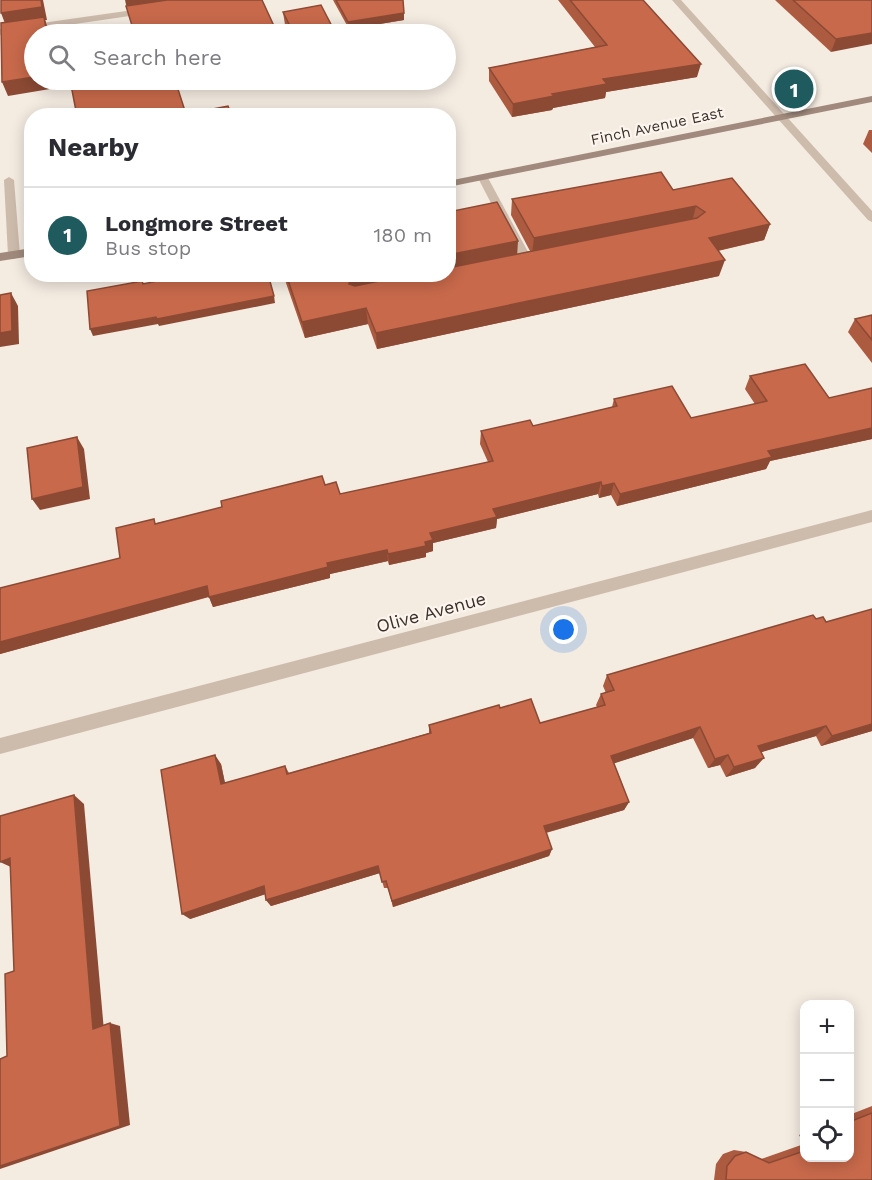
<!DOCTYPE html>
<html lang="en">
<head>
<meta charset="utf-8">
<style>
	:root { --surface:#fff; --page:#f2f2f3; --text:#2b2b33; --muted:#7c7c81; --line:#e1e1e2; --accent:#1f5a5e }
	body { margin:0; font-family:"Work Sans",sans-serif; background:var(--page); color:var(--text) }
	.controls { position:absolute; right:18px; bottom:18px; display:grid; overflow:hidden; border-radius:12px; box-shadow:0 3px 15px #0003 }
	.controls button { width:54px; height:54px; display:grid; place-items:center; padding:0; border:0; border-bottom:2px solid var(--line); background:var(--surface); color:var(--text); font:30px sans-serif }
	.you { position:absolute; left:564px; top:630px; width:21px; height:21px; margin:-15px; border:4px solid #fff; border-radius:50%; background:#1a73e8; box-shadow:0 0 0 9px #1a73e833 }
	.badge { display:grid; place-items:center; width:39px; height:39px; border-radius:50%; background:var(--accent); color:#fff; font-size:20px; font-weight:700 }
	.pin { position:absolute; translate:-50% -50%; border:3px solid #fff; box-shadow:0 2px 6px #0006 }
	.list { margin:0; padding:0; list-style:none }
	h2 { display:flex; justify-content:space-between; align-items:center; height:78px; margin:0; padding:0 24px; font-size:26px }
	h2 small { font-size:20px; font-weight:400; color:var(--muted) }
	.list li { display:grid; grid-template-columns:39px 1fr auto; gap:18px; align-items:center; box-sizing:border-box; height:96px; padding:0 24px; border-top:2px solid var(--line) }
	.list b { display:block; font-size:22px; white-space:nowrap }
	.list p { margin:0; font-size:20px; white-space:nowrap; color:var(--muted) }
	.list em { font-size:20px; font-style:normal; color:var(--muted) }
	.icon { flex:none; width:33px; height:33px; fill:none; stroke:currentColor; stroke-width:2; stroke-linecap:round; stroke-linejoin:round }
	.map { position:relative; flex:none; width:872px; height:1180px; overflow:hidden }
	.search { position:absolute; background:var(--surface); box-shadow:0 3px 15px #0003; left:24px; top:24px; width:432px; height:66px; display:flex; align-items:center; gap:15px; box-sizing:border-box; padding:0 21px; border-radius:33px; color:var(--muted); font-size:22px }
	.panel { position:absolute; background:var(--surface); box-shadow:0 3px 15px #0003; left:24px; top:108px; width:432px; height:174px; border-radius:24px }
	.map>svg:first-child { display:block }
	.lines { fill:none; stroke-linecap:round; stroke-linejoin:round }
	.service { fill:#cdbbac; fill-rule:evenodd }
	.minor { fill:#cdbbac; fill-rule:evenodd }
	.secondary { fill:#a18a7d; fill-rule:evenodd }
	.wall { fill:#ac5a40 }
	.shaded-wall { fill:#8c4a34 }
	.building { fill:#c8694b; stroke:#8c4a34; stroke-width:1.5 }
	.labels { text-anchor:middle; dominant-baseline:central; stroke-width:4.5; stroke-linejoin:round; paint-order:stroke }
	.far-street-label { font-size:15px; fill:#3b302b; stroke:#fbf5ee }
	.street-label { font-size:18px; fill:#3b302b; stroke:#fbf5ee }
</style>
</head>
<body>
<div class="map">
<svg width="872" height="1180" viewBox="0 0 872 1180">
	<rect width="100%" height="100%" fill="#f4ebe1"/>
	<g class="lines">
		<path class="service" d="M 9,177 L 14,180 L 20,255 L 14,259 L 8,255 L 4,180 Z"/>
		<g class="minor">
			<path d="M 672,0 L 681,0 L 872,211 L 872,222 L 868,220 Z"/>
			<path d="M 147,8 L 150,9 L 150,13 L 0,35 L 0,29 Z"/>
			<path d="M 483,175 L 488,178 L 533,261 L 531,264 L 523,264 L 521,261 L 478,178 Z"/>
			<path d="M 872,510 L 872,522 L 0,754 L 0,738 Z"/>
		</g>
		<g class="secondary">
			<path d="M 872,96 L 872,102 L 448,187 L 448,181 Z"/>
			<path d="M 32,248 L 32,256 L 0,261 L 0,253 Z"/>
		</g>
	</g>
	<g class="wall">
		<path d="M 333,0 L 403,0 L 404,20 L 349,29 Z"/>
		<path d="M 558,0 L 643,0 L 697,77 L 606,92 L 605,98 L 553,108 L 552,110 L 512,117 L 489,81 L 489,68 L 595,47 Z"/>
		<path d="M 775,0 L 872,0 L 831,52 Z"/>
		<path d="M 283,12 L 336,34 L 289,34 L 285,25 Z"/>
		<path d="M 869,130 L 872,130 L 872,153 L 863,144 Z"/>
		<path d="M 673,190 L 770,224 L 764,240 L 718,251 L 719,276 L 377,349 L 368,324 L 305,338 L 286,283 L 284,274 L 448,274 L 517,254 L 530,251 L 511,215 L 512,199 Z"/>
		<path d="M 872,315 L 872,363 L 848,332 L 855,319 Z"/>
		<path d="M 750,376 L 829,398 L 872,388 L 872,439 L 770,461 L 766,469 L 617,506 L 611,495 L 599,498 L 598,494 L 497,519 L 496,528 L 433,543 L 433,551 L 426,553 L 426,557 L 389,565 L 388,561 L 330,574 L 330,578 L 213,607 L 209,597 L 0,654 L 0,588 L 120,558 L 157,523 L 325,485 L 340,494 L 488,462 L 480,444 L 481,431 L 533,426 L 612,407 L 614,399 L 691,418 L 755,404 L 745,389 Z"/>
		<path d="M 607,675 L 872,731 L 821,746 L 816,736 L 761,752 L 755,768 L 726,777 L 720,765 L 708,768 L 693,738 L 614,763 L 629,802 L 624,810 L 546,833 L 552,849 L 549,856 L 393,907 L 388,888 L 384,888 L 380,873 L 271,906 L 266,900 L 265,894 L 190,919 L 221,764 L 225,783 L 285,766 L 289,773 L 429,733 L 429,725 L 500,708 L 540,723 L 597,707 L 596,705 L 601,694 L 606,693 L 603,686 Z"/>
		<path d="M 872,1106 L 872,1180 L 714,1180 L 716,1164 L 723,1154 L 734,1150 L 746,1152 L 761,1159 L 804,1144 L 799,1135 L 804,1133 L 804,1158 L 849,1158 L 849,1115 Z"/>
	</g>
	<g class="shaded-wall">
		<path d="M 41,0 L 43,0 L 47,20 L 45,20 L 50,34 L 6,26 L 1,13 Z"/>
		<path d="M 125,0 L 190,0 L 127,9 Z"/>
		<path d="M 404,13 L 404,20 L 349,29 L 348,22 Z"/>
		<path d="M 274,26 L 276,34 L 229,34 Z"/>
		<path d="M 872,33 L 872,44 L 831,52 L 836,39 Z"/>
		<path d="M 701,64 L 697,77 L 606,92 L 605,98 L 553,108 L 552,110 L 512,117 L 513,104 L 552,94 L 603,79 Z"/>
		<path d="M 34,77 L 34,80 L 61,80 L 62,87 L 8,96 L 2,82 Z"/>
		<path d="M 696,206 L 692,222 L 532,254 L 534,238 Z"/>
		<path d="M 770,224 L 764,240 L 703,254 L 709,238 Z"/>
		<path d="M 518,241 L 517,257 L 448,271 L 448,255 Z"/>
		<path d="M 725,260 L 719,276 L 377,349 L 376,333 Z"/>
		<path d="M 432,274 L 351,291 L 349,284 L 350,275 L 351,274 Z"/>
		<path d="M 11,293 L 18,306 L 19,344 L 0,347 L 0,333 Z"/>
		<path d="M 274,296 L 275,303 L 159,326 L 158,324 L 93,336 L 90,329 Z"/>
		<path d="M 366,308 L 368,324 L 305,338 L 302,322 Z"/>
		<path d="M 872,428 L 872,439 L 770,461 L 766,469 L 617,506 L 620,494 L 768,451 Z"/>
		<path d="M 77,437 L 84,449 L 90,499 L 40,510 L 32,499 Z"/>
		<path d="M 601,482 L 598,494 L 497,519 L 496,528 L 433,543 L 433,551 L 426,553 L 426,557 L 389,565 L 388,554 L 425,542 L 430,533 L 493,509 Z"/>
		<path d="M 614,483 L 611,495 L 599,498 L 602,486 Z"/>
		<path d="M 387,550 L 388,561 L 330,574 L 330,578 L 213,607 L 209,597 L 327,563 Z"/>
		<path d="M 207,586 L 211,596 L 0,654 L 0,642 Z"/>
		<path d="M 872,724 L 872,731 L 821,746 L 832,736 Z"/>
		<path d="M 826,726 L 816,736 L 749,756 L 758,746 Z"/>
		<path d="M 700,727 L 693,738 L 606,766 L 611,756 Z"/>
		<path d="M 215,755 L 221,764 L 227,793 L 221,784 Z"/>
		<path d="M 728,755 L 720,765 L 708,768 L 715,759 Z"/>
		<path d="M 764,758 L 755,768 L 726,777 L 734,767 Z"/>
		<path d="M 74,795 L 84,804 L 104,1031 L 93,1029 Z"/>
		<path d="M 629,802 L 624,810 L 541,834 L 544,826 Z"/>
		<path d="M 552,849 L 549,856 L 393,907 L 392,901 Z"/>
		<path d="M 10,858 L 13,868 L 0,862 Z"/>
		<path d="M 378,866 L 380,873 L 271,906 L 266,900 Z"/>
		<path d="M 264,886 L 269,893 L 190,919 L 182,914 Z"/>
		<path d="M 110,1023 L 120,1026 L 130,1125 L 0,1169 L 0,1166 Z"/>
	</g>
	<g class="building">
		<path d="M 1,0 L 41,0 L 42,7 L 1,13 Z"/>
		<path d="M 167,0 L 262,0 L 274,26 L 229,34 L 118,34 L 134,32 L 126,6 Z"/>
		<path d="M 336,0 L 403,0 L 404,13 L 348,22 Z"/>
		<path d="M 570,0 L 643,0 L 701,64 L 603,79 L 607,84 L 552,94 L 554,96 L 513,104 L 489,68 L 607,45 Z"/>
		<path d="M 793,0 L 872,0 L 872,33 L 836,39 Z"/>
		<path d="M 321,5 L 336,34 L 294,34 L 283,12 Z"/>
		<path d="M 44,17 L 47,34 L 34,34 L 34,77 L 2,82 L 1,23 Z"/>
		<path d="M 70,80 L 175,80 L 186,114 L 228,106 L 232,116 L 77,116 Z"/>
		<path d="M 661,172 L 673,190 L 732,178 L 770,224 L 709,238 L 725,260 L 376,333 L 366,308 L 302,322 L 286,274 L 351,274 L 350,275 L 349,284 L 355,286 L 414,274 L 448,274 L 448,268 L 697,218 L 705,212 L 696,206 L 534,238 L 512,199 Z"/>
		<path d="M 497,202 L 518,241 L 448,255 L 448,212 Z"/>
		<path d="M 192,274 L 268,274 L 274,296 L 157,319 L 156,317 L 90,329 L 87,291 L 142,281 L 143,284 Z"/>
		<path d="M 11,293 L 12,331 L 0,333 L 0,295 Z"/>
		<path d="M 872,315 L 872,340 L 855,319 Z"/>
		<path d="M 805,364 L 829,398 L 872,388 L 872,428 L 768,451 L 772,457 L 620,494 L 614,483 L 602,486 L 601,482 L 493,509 L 497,517 L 430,533 L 433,540 L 425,542 L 426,546 L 388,554 L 387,550 L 327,563 L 328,567 L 209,597 L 207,586 L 0,642 L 0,588 L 120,558 L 116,528 L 154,519 L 155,524 L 222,507 L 221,501 L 322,476 L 325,485 L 336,482 L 340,494 L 493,461 L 481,431 L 530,420 L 533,426 L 617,406 L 614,399 L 672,386 L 691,418 L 767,401 L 750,376 Z"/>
		<path d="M 77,437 L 83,487 L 32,499 L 27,448 Z"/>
		<path d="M 872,609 L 872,724 L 832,736 L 826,726 L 758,746 L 764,758 L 734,767 L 728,755 L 715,759 L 700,727 L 611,756 L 629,802 L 544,826 L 552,849 L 392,901 L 386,881 L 382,882 L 378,866 L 266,900 L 264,886 L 182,914 L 161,770 L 215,755 L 221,784 L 285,766 L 287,774 L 431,733 L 429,725 L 499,705 L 500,708 L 531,699 L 540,723 L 605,705 L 601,694 L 614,690 L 607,675 L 813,615 L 816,619 L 823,617 L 826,622 Z"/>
		<path d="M 74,795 L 93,1029 L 110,1023 L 120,1126 L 0,1166 L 0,1059 L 7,1056 L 5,974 L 14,971 L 10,858 L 0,862 L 0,816 Z"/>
		<path d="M 872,1113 L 872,1180 L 726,1180 L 727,1166 L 735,1156 L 746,1152 L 769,1163 L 804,1151 L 804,1158 L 849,1158 L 849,1122 Z"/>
	</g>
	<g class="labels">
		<g class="far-street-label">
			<text transform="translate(657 126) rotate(-12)">Finch Avenue East</text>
		</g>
		<g class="street-label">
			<text transform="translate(431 612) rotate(-15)">Olive Avenue</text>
		</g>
	</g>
</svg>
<div class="controls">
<button>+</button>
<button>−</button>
<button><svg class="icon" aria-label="locate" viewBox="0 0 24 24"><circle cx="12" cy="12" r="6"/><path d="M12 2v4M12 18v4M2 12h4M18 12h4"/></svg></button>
</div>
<div class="you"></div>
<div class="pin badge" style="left:794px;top:89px">1</div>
<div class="search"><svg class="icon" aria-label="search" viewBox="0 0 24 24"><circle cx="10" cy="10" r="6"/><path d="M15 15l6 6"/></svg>Search here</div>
<section class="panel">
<h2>Nearby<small></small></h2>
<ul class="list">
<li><span class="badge">1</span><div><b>Longmore Street</b><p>Bus stop</p></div><em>180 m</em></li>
</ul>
</section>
</div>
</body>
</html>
